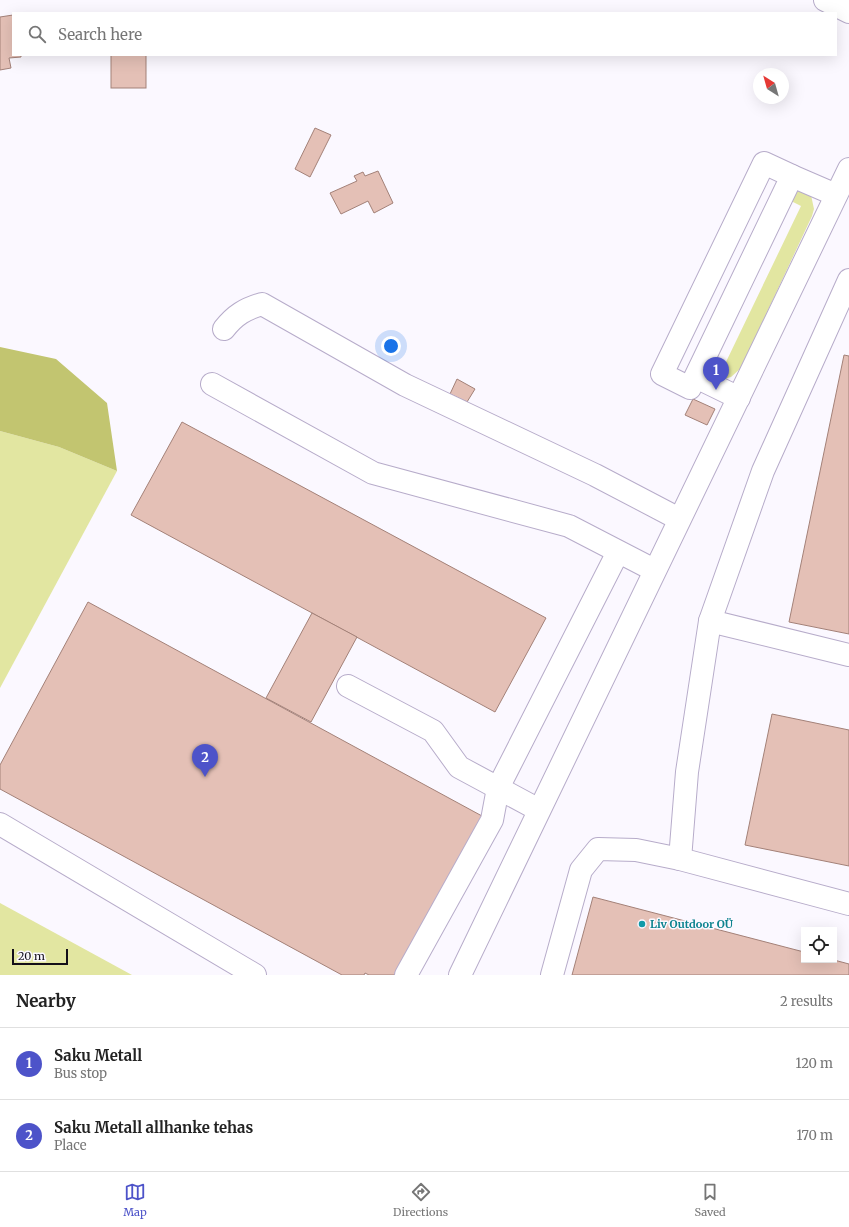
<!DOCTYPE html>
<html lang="en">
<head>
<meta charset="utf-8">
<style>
	:root { --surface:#fff; --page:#f6f6f6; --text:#222; --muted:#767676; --line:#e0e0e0; --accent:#4d53c9 }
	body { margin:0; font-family:Merriweather,serif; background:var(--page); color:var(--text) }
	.controls { position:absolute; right:12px; bottom:12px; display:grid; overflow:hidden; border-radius:0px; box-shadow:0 4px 16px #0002 }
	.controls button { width:36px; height:36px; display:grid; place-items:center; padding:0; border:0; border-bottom:1px solid var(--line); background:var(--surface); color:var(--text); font:20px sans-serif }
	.compass { position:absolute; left:753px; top:68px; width:36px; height:36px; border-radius:50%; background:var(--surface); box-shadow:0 4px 16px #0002; rotate:323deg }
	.scale { position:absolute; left:12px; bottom:10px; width:56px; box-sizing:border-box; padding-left:4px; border:2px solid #130f19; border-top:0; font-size:11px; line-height:14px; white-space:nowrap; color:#130f19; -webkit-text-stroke:3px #fbf8ff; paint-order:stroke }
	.you { position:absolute; left:391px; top:346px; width:14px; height:14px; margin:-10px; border:3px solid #fff; border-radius:50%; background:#1a73e8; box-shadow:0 0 0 6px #1a73e833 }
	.badge { display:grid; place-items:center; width:26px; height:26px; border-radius:50%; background:var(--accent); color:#fff; font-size:13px; font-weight:700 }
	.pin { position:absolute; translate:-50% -33px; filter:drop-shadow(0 1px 2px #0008) }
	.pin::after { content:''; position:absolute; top:21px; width:14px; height:12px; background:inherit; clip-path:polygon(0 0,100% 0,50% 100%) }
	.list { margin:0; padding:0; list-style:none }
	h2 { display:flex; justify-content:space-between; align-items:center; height:52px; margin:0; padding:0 16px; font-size:17px }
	h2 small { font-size:13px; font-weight:400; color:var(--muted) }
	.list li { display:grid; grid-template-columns:26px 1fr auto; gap:12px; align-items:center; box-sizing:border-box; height:72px; padding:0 16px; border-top:1px solid var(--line) }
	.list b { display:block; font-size:15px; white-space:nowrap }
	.list p { margin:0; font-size:13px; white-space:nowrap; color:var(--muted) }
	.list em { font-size:13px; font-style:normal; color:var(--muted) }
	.icon { flex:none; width:22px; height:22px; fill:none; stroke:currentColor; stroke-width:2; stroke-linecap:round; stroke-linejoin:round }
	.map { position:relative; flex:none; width:849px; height:975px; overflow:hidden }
	.search { position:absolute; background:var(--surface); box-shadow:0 4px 16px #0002; left:12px; right:12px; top:12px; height:44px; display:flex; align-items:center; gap:10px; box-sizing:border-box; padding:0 14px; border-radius:0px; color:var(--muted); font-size:15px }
	.sheet { height:196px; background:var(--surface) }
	nav { display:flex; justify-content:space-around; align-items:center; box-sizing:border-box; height:56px; border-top:1px solid var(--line); background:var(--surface); font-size:11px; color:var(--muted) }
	nav a { display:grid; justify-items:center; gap:2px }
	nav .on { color:var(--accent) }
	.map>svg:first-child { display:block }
	.green { fill:#e2e6a1 }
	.forest { fill:#c2c570 }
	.building { fill:#e4c0b6; stroke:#a38178 }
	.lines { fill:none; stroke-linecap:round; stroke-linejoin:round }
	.minor-casing { stroke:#b7acca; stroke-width:24 }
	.minor { stroke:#fff; stroke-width:22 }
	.culture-dot { fill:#0f9aa8; stroke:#fbf8ff; stroke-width:1.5 }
	.labels { text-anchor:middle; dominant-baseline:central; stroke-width:3; stroke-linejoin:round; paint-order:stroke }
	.culture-label { font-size:11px; font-weight:bold; fill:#0d838f; stroke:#fbf8ff; text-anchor:start }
</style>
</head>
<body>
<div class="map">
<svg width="849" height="975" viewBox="0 0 849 975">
	<rect width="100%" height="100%" fill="#fbf8ff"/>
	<g class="green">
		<path d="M 799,191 L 811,195 L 814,209 L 812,216 L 741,368 L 731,377 L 724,379 L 714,375 L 711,369 L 711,358 L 725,364 L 801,206 L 787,199 Z"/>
		<path d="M 0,431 L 59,447 L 117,471 L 0,688 Z"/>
		<path d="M 0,903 L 132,975 L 0,975 Z"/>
	</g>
	<path class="forest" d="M 0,347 L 56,359 L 107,403 L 117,471 L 59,447 L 0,431 Z"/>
	<g class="building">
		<path d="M 13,15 L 13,55 L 21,55 L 21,57 L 9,58 L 11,68 L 0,70 L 0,17 Z"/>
		<rect x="111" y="55" width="35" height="33"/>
		<path d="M 315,128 L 331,135 L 310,177 L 295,169 Z"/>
		<path d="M 378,171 L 393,203 L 374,213 L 368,201 L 341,214 L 330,193 L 357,181 L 354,176 L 363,172 L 365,176 Z"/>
		<path d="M 844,355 L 849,356 L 849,634 L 789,622 Z"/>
		<path d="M 457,379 L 475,389 L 467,402 L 450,394 Z"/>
		<path d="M 693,399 L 715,409 L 707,425 L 685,415 Z"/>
		<path d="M 182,422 L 546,618 L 495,712 L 131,515 Z"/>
		<path d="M 88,602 L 482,816 L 396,975 L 369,975 L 365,973 L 364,975 L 342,975 L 0,789 L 0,765 Z"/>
		<path d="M 312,613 L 357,637 L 311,722 L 266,698 Z"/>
		<path d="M 772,714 L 849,730 L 849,866 L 745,845 Z"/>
		<path d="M 593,897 L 804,952 L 804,960 L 834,960 L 849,964 L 849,975 L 572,975 Z"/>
	</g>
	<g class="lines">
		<defs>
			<g id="minor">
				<path d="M 825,0 L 849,12"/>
				<path d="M 764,163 L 792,176 L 690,388 L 662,374 Z"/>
				<path d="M 792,176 L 836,195"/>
				<path d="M 224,329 C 235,315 245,309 262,304 L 405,385 L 595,475 L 679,519"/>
				<path d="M 696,377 L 739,398"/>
				<path d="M 212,384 L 373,473 L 569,526 L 654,570"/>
				<path d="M 710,621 L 849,655"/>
				<path d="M 348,686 L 433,731 L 459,767 L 539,810"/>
				<path d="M 0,824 L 255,975"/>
				<path d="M 680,859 L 687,772 L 710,621 L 763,471 L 849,280"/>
				<path d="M 406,975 L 492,820 L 498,788 L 618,552"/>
				<path d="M 460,975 L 849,169"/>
				<path d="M 552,975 L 581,870 L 598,849 L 636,850 L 680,859 L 849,904"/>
			</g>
		</defs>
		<use href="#minor" class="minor-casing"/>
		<use href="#minor" class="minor"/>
	</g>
	<circle class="culture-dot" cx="642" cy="924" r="4"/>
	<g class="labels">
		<g class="culture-label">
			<text x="650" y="924">Liv Outdoor OÜ</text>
		</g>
	</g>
</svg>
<div class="controls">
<button><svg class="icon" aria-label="locate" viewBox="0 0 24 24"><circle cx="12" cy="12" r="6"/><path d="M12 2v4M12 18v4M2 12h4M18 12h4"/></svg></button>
</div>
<svg class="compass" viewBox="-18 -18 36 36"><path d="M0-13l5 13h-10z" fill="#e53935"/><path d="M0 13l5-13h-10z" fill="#767676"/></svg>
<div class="scale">20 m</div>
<div class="you"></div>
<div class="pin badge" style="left:716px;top:390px">1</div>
<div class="pin badge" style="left:205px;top:777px">2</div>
<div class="search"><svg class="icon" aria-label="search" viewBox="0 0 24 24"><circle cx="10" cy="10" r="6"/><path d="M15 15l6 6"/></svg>Search here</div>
</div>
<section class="sheet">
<h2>Nearby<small>2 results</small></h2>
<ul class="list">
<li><span class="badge">1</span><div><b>Saku Metall</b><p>Bus stop</p></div><em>120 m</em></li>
<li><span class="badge">2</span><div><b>Saku Metall allhanke tehas</b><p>Place</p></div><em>170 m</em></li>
</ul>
</section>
<nav>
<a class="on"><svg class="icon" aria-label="map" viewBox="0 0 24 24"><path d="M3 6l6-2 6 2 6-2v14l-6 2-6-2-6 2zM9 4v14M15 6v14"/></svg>Map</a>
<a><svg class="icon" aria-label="directions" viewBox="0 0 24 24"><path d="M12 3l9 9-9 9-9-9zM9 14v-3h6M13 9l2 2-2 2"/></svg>Directions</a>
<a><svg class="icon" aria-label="saved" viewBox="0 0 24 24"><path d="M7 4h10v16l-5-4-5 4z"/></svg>Saved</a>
</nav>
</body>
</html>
